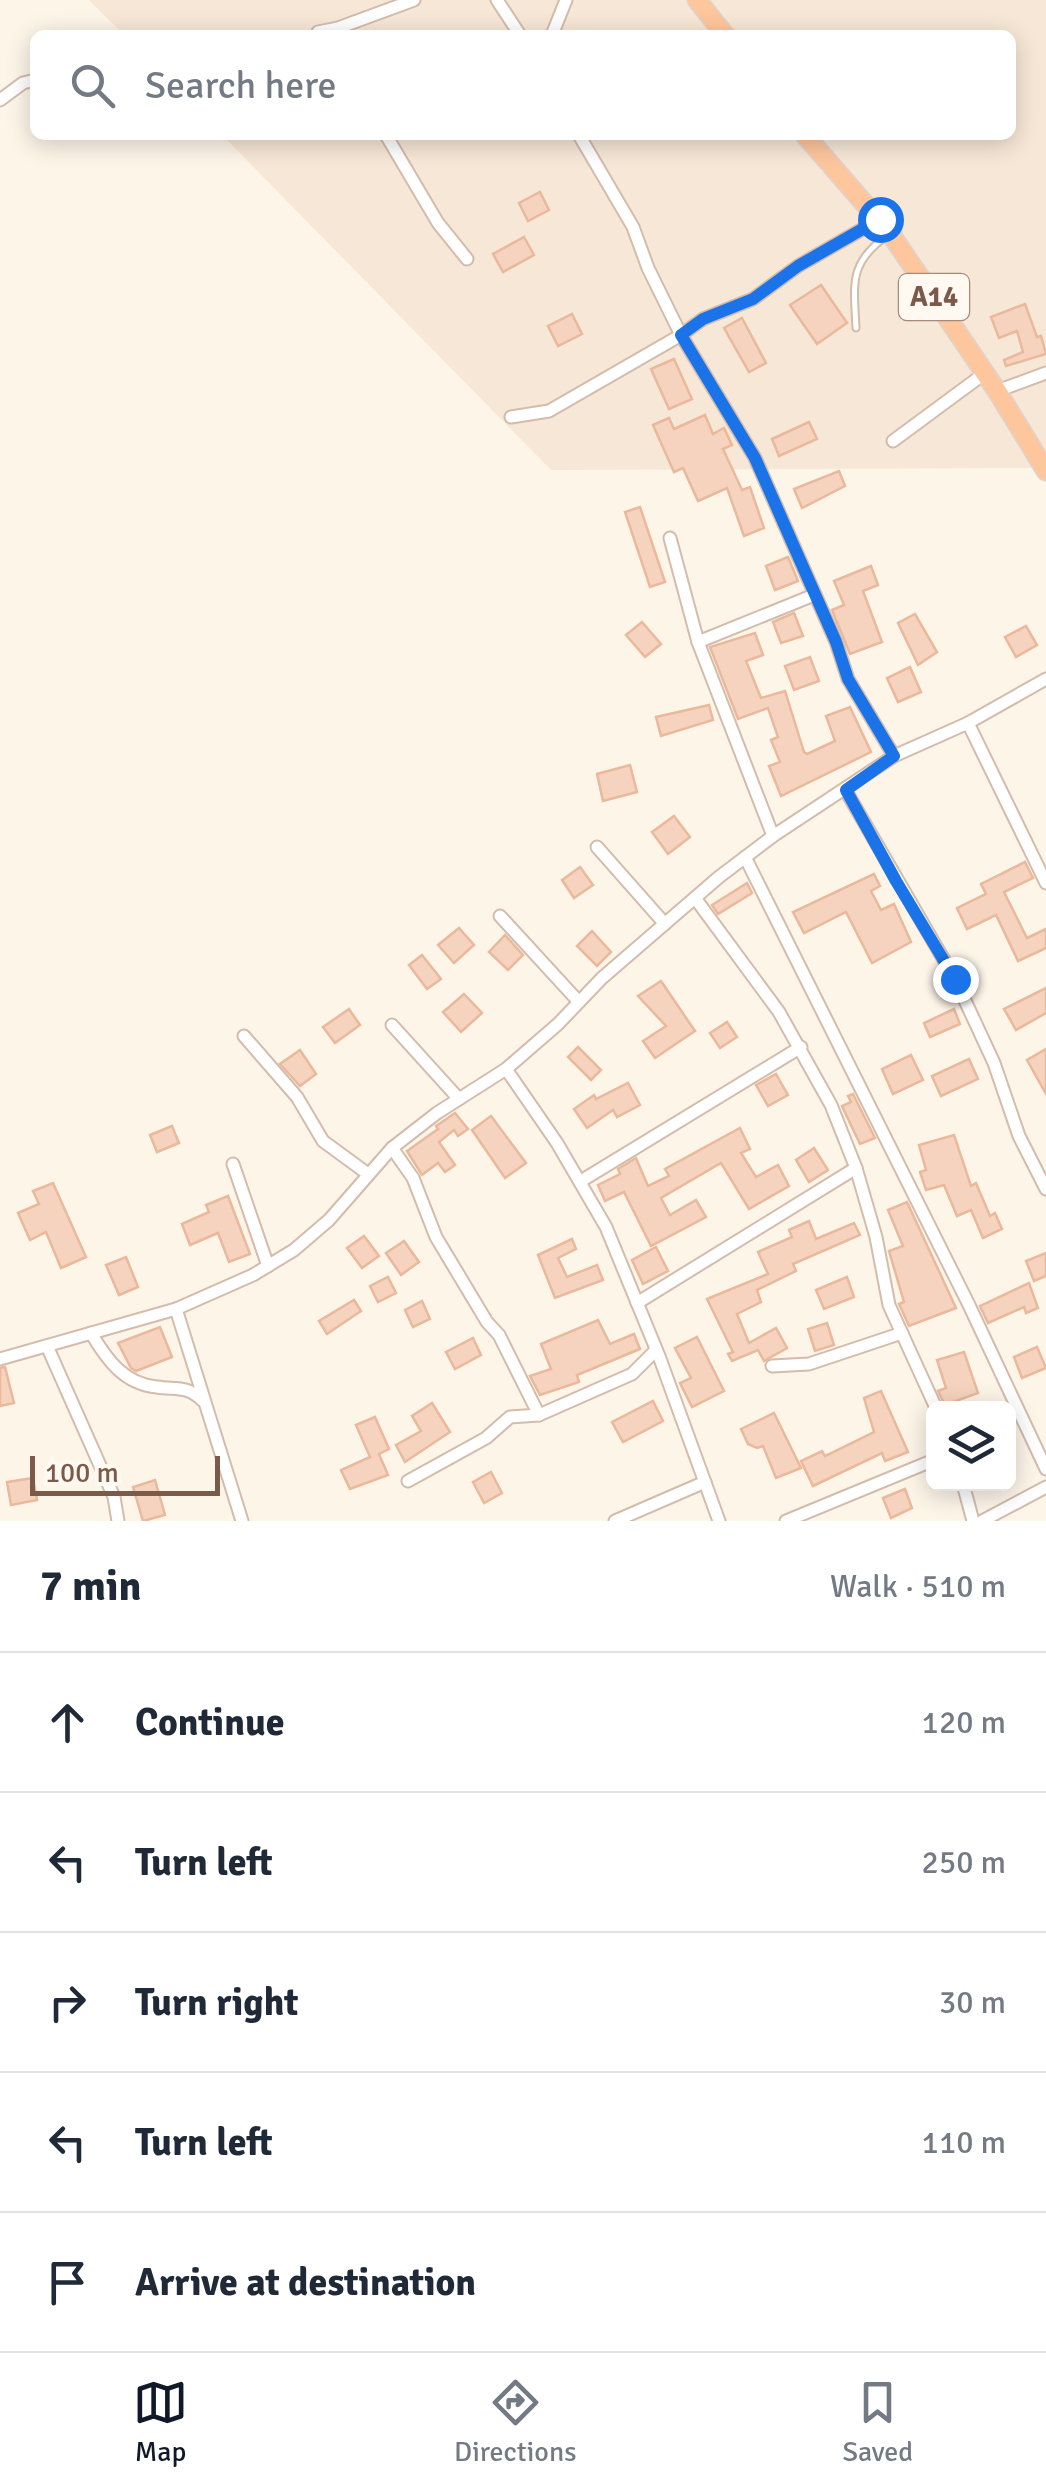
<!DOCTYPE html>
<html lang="en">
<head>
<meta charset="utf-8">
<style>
	:root { --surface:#fff; --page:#f6f6f7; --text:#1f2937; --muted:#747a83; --line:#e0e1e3; --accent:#111827 }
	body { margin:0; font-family:Signika,sans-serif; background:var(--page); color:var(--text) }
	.controls { position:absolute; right:30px; bottom:30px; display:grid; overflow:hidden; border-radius:15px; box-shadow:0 5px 25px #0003 }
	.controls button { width:90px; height:90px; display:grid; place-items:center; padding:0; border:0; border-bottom:2px solid var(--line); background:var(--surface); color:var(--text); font:50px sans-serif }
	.scale { position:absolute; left:30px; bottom:25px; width:190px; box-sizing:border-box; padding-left:10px; border:5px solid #7c5a49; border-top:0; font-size:28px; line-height:35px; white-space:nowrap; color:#7c5a49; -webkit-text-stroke:8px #fff9f1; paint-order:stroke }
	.stop { position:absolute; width:30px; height:30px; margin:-22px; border:8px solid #1a73e8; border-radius:50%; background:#fff }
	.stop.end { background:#1a73e8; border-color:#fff; box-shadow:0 2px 10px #0008 }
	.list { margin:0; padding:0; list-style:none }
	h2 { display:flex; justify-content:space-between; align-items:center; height:130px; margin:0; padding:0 40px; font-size:42px }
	h2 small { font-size:32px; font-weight:400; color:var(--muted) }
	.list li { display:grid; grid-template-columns:65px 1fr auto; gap:30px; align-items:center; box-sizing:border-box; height:140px; padding:0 40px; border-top:2px solid var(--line) }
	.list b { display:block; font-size:38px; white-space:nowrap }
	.list em { font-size:32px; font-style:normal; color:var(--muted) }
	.icon { flex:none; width:55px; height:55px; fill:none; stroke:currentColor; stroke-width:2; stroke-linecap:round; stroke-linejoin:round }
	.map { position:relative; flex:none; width:1046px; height:1521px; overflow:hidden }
	.search { position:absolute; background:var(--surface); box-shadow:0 5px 25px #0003; left:30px; right:30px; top:30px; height:110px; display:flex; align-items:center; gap:25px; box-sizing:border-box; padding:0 35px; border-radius:15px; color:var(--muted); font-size:38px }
	.sheet { height:830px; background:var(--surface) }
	nav { display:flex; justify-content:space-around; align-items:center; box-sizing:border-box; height:140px; border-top:2px solid var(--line); background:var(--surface); font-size:28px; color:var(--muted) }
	nav a { display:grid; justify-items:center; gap:5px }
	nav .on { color:var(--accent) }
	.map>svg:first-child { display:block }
	.residential { fill:#f7e7d6 }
	.building { fill:#f6d3be; stroke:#eab99c; stroke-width:2.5 }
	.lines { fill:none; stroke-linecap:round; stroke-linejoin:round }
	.service-casing { stroke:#d3bcac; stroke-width:9 }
	.minor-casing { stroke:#d3bcac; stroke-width:15 }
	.trunk-casing { stroke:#ddd4d0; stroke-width:21 }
	.service { stroke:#fff; stroke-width:5 }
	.minor { stroke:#fff; stroke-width:11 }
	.trunk { stroke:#fec69d; stroke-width:18 }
	.route { stroke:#1a73e8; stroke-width:12 }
	.labels { text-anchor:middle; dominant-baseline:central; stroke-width:10; stroke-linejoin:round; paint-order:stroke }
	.shield { fill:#fff9f1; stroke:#a38a7b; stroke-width:2.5 }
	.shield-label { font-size:28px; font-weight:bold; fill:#7c5a49 }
</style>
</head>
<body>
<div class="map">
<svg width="1046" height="1521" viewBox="0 0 1046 1521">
	<rect width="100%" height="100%" fill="#fef5e9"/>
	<path class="residential" d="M 89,0 L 1046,0 L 1046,468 L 551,470 L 222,135 L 1011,135 L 1011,35 L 124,35 Z"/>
	<g class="building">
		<path d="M 540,192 L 549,210 L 528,221 L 519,203 Z"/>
		<path d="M 524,237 L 534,255 L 503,272 L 493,254 Z"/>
		<path d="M 821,285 L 847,323 L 817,344 L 790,305 Z"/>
		<path d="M 1025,304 L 1037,337 L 1041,336 L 1046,354 L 1006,366 L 1004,360 L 1023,352 L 1017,331 L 999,338 L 991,317 Z"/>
		<path d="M 572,314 L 582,334 L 558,346 L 548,326 Z"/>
		<path d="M 742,318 L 766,363 L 749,372 L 724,328 Z"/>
		<path d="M 674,359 L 692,399 L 669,409 L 651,369 Z"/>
		<path d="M 705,415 L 713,434 L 724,428 L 732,445 L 723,449 L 742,490 L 750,487 L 764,528 L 744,536 L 727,488 L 698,501 L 683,468 L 674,472 L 653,425 L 669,418 L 674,429 Z"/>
		<path d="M 809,422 L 817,439 L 779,456 L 772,439 Z"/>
		<path d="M 839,471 L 845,486 L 802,508 L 794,489 Z"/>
		<path d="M 640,507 L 665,582 L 650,587 L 625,512 Z"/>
		<path d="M 788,557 L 798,581 L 775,590 L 766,566 Z"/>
		<path d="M 871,566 L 878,585 L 863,591 L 882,642 L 850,654 L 832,610 L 844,605 L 834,581 Z"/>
		<path d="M 794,613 L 803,636 L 781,643 L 773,622 Z"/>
		<path d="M 915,614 L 937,652 L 918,665 L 898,623 Z"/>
		<path d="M 642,622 L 661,644 L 645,657 L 626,635 Z"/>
		<path d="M 1026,626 L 1037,645 L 1016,657 L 1005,637 Z"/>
		<path d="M 755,633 L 763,655 L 746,661 L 761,698 L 785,691 L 804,752 L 807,754 L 835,741 L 826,716 L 850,707 L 871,752 L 781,796 L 769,766 L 780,762 L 771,740 L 778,737 L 768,708 L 738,719 L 710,647 Z"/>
		<path d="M 810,657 L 819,681 L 794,690 L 785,666 Z"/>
		<path d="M 910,667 L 921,692 L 898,702 L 887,678 Z"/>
		<path d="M 709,705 L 713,720 L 661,736 L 656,717 Z"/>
		<path d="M 630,765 L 637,792 L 603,801 L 597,774 Z"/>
		<path d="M 674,816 L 690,837 L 668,854 L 652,832 Z"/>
		<path d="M 1025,862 L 1033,878 L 1004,892 L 1027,938 L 1046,929 L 1046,948 L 1018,961 L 996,915 L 967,929 L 957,908 L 986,894 L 981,884 Z"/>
		<path d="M 580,867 L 593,885 L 574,898 L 562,880 Z"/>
		<path d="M 874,874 L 880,886 L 871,891 L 881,910 L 894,904 L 911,942 L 872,963 L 846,912 L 804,933 L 793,912 Z"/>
		<path d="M 747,883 L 752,893 L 718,914 L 712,905 Z"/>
		<path d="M 459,928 L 474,945 L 454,963 L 438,945 Z"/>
		<path d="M 592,931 L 611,952 L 597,966 L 577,946 Z"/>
		<path d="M 505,935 L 523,955 L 508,970 L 489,952 Z"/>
		<path d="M 422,955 L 441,979 L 427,989 L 409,965 Z"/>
		<path d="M 661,981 L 695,1031 L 655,1058 L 643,1041 L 666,1026 L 638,996 Z"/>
		<path d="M 1046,988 L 1046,1013 L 1016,1030 L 1004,1009 Z"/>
		<path d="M 464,994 L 482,1013 L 461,1032 L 443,1012 Z"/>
		<path d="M 349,1009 L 360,1025 L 335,1043 L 323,1027 Z"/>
		<path d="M 954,1009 L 960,1024 L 930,1037 L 924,1023 Z"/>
		<path d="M 727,1022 L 737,1037 L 720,1048 L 710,1033 Z"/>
		<path d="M 578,1047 L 601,1070 L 591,1080 L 568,1057 Z"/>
		<path d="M 1046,1049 L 1046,1094 L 1027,1060 Z"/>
		<path d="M 300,1050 L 316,1074 L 300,1086 L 280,1064 Z"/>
		<path d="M 911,1055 L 923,1080 L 893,1094 L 882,1069 Z"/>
		<path d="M 969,1059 L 978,1079 L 941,1096 L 932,1076 Z"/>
		<path d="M 776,1074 L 788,1095 L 768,1106 L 756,1085 Z"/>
		<path d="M 628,1083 L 640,1105 L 617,1117 L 613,1110 L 587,1128 L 574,1109 L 594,1095 L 596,1099 Z"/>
		<path d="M 853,1094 L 875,1138 L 860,1144 L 842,1106 L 851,1102 L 848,1096 Z"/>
		<path d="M 455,1113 L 468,1129 L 458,1136 L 454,1130 L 439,1142 L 455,1165 L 445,1172 L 438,1163 L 422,1175 L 407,1151 L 438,1129 L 436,1126 Z"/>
		<path d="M 491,1116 L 526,1163 L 505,1178 L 472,1130 Z"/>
		<path d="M 172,1126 L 179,1143 L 157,1152 L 150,1135 Z"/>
		<path d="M 740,1128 L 750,1149 L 741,1153 L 756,1177 L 778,1165 L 789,1186 L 749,1209 L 721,1163 L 661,1198 L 670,1215 L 696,1200 L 706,1217 L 651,1246 L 624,1192 L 605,1201 L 598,1185 L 620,1174 L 618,1169 L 636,1158 L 648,1186 L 669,1176 L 665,1169 Z"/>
		<path d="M 954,1135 L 971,1186 L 976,1183 L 990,1216 L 995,1213 L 1002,1229 L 983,1238 L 971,1210 L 957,1216 L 944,1185 L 926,1190 L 920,1172 L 926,1170 L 919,1145 Z"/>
		<path d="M 814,1148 L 828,1170 L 809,1182 L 796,1160 Z"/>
		<path d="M 53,1183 L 86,1257 L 61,1268 L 46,1232 L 30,1240 L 18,1213 L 39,1204 L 33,1191 Z"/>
		<path d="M 228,1196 L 250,1254 L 229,1262 L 218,1233 L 190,1245 L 182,1224 L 209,1212 L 206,1205 Z"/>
		<path d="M 907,1202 L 956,1308 L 909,1326 L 899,1304 L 904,1302 L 889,1251 L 903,1246 L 888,1210 Z"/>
		<path d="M 809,1221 L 816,1239 L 854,1223 L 860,1235 L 793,1264 L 796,1271 L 757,1290 L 761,1302 L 737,1314 L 749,1343 L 776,1328 L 787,1348 L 764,1361 L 758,1350 L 732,1361 L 728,1354 L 733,1352 L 707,1299 L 768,1274 L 758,1252 L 792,1237 L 789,1230 Z"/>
		<path d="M 364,1236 L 379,1256 L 362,1268 L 347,1248 Z"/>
		<path d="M 572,1239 L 576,1249 L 558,1258 L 567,1277 L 597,1265 L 603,1280 L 555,1298 L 538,1255 Z"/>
		<path d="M 404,1241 L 419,1262 L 401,1275 L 386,1253 Z"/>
		<path d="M 656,1247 L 668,1271 L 643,1284 L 632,1260 Z"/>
		<path d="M 1046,1253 L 1046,1276 L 1034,1281 L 1026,1261 Z"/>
		<path d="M 126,1257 L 138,1287 L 119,1295 L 106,1265 Z"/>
		<path d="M 388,1277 L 396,1293 L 378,1302 L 370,1286 Z"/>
		<path d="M 847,1277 L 854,1297 L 824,1309 L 816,1290 Z"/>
		<path d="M 1029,1283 L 1038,1308 L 1026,1313 L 1024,1307 L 988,1323 L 980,1306 Z"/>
		<path d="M 354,1300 L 361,1311 L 327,1334 L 319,1321 Z"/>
		<path d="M 422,1301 L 430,1319 L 413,1327 L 405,1310 Z"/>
		<path d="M 598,1320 L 610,1344 L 634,1334 L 640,1349 L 577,1375 L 579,1382 L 540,1395 L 530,1376 L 551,1369 L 541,1344 Z"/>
		<path d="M 827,1323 L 834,1345 L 815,1351 L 808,1329 Z"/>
		<path d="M 160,1327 L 172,1357 L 136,1371 L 131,1368 L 118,1343 Z"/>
		<path d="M 697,1337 L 724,1391 L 692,1407 L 680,1383 L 691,1378 L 675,1348 Z"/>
		<path d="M 473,1338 L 481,1355 L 455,1369 L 446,1352 Z"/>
		<path d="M 1037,1347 L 1046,1368 L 1022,1378 L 1014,1357 Z"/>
		<path d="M 964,1352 L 978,1393 L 945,1405 L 938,1391 L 946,1388 L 937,1360 Z"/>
		<path d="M 5,1367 L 14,1403 L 0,1406 L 0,1368 Z"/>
		<path d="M 881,1391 L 908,1452 L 885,1461 L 882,1453 L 813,1486 L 801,1461 L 822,1451 L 825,1456 L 874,1432 L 864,1398 Z"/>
		<path d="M 653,1401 L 663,1421 L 623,1442 L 612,1422 Z"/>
		<path d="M 432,1403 L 450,1432 L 405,1462 L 396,1445 L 421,1431 L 412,1416 Z"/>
		<path d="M 774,1413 L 801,1468 L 776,1478 L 763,1446 L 757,1448 L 748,1444 L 741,1429 Z"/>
		<path d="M 375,1417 L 389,1449 L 379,1454 L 388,1475 L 350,1489 L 341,1470 L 370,1457 L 356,1425 Z"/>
		<path d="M 491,1472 L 502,1493 L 484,1503 L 473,1482 Z"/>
		<path d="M 33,1478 L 37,1500 L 11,1505 L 7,1482 Z"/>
		<path d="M 155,1480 L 165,1515 L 143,1521 L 133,1487 Z"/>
		<path d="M 905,1489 L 912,1508 L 891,1518 L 883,1498 Z"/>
	</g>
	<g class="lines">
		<defs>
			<path id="service" d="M 856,328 C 854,284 848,263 888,235"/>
			<g id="minor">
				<path d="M 497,0 L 520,35"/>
				<path d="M 320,35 L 318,32 L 338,28 L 414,0"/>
				<path d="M 552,35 L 566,0"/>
				<path d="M 0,100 L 23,83 L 35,80"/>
				<path d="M 386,135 L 438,223 L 467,259"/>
				<path d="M 579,135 L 633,227 L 648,268 L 681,335 L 755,458 L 836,642 L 848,679 L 894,756"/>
				<path d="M 997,391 L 1046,373"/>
				<path d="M 511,417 L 549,411 L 681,335 L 703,319 L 753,299 L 798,266 L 880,219"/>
				<path d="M 893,441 L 985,373"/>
				<path d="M 670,538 L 698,642 L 773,836"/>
				<path d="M 698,642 L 814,595"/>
				<path d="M 968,723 L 1046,883"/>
				<path d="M 846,791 L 955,979 L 994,1063 L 1019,1136 L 1046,1189"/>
				<path d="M 597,847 L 665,924"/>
				<path d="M 745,857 L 969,1305 L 1046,1469"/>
				<path d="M 695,898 L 779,1012 L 831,1105 L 856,1168 L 876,1237 L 889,1305 L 936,1408"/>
				<path d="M 500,916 L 579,1002"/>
				<path d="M 392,1025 L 459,1099"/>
				<path d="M 244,1036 L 297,1097 L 323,1141 L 368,1174"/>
				<path d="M 506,1069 L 557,1143 L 606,1227 L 659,1356 L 719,1521"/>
				<path d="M 392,1148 L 413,1178 L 436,1237 L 487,1322 L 499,1335 L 539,1415"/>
				<path d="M 233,1164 L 268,1266"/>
				<path d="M 581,1181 L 801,1047"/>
				<path d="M 637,1303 L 856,1168"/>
				<path d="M 176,1309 L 242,1521"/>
				<path d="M 91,1333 C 107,1360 124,1384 157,1387 C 175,1390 187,1385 202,1400"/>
				<path d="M 47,1346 L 114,1497 L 118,1521"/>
				<path d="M 0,1359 L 176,1309 L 253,1275 L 294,1250 L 329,1220 L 392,1148 L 437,1113 L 506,1069 L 558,1024 L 602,978 L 719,877 L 773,836 L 894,756 L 968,723 L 1046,679"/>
				<path d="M 772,1366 L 809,1364 L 902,1333"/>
				<path d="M 408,1481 L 486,1438 L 510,1417 L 539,1415 L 632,1374 L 656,1350"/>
				<path d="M 963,1484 L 973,1521"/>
				<path d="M 615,1521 L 705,1482"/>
				<path d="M 786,1521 L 934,1460"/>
				<path d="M 982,1521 L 1046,1487"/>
			</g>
			<g id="trunk">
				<path d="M 697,0 L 725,35"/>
				<path d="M 805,135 L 890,233 L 997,391 L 1046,471"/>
			</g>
		</defs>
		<use href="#service" class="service-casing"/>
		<use href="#minor" class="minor-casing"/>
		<use href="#trunk" class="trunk-casing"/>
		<use href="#service" class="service"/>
		<use href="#minor" class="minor"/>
		<use href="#trunk" class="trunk"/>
	</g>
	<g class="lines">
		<path class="route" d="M 880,219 L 798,266 L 753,299 L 703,319 L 681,335 L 755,458 L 836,642 L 848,679 L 894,756 L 846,790 L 896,881 L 955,979"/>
	</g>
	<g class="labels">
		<rect class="shield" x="899" y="274" width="70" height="46" rx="8"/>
		<g class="shield-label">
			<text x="934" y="297">A14</text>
		</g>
	</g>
</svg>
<div class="controls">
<button><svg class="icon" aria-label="layers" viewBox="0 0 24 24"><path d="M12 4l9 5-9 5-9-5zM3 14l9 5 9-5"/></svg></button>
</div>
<div class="scale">100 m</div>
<div class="stop" style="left:880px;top:219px"></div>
<div class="stop end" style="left:955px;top:979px"></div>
<div class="search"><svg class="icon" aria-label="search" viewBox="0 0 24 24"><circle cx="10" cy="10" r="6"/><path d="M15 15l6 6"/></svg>Search here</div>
</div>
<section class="sheet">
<h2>7 min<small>Walk · 510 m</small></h2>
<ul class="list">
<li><svg class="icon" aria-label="ahead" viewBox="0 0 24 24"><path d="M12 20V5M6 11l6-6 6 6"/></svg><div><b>Continue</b></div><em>120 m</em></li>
<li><svg class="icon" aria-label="left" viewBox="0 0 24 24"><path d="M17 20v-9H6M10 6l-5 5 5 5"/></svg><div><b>Turn left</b></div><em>250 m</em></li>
<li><svg class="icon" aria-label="right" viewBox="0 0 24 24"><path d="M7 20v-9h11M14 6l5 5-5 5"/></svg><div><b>Turn right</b></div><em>30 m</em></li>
<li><svg class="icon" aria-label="left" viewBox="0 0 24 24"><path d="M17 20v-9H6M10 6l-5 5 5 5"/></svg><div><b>Turn left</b></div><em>110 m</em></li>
<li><svg class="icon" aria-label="arrive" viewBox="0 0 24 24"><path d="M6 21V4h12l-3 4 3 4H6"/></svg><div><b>Arrive at destination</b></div></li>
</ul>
</section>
<nav>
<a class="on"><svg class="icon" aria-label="map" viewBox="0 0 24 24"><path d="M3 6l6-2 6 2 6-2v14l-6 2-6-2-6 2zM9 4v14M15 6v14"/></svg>Map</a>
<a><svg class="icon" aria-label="directions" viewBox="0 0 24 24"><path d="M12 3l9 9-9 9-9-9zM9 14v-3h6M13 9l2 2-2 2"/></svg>Directions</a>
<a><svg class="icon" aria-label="saved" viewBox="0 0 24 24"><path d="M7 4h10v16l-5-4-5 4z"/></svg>Saved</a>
</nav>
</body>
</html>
